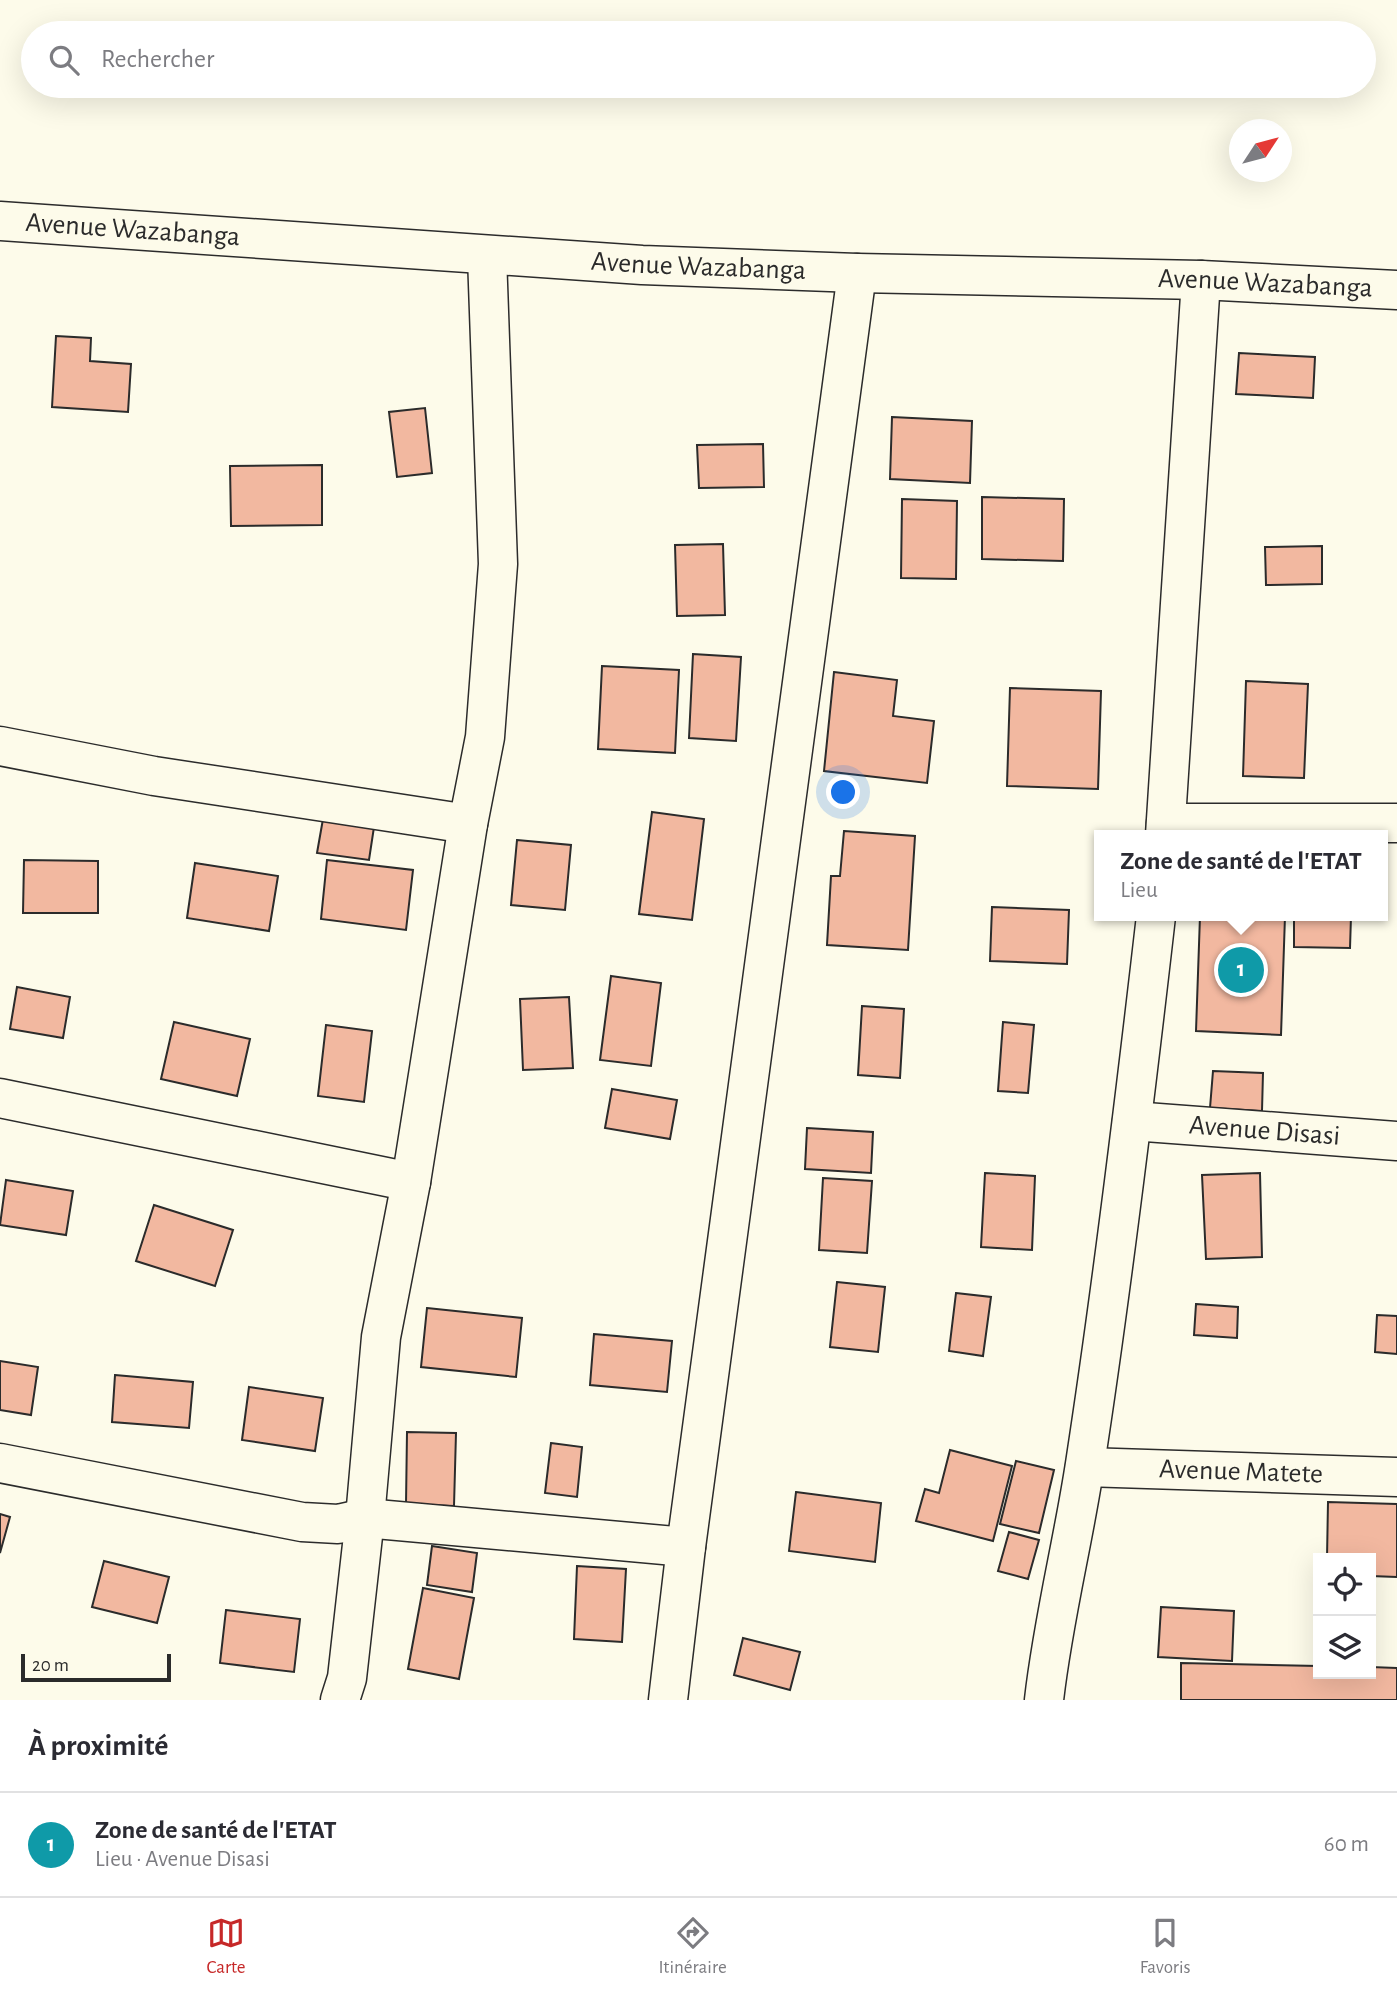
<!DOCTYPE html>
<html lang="fr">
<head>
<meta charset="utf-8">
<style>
	:root { --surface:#fff; --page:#f2f2f3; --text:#2b2b33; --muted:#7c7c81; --line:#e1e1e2; --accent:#c62828 }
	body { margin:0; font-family:"Alegreya Sans",sans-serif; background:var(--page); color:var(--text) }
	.controls { position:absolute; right:21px; bottom:21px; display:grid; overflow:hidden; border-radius:0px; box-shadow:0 7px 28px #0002 }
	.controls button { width:63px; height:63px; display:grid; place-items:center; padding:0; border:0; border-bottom:2px solid var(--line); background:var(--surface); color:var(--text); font:35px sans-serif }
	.compass { position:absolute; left:1229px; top:119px; width:63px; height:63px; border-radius:50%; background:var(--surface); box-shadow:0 7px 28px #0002; rotate:54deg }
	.scale { position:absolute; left:21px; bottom:18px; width:150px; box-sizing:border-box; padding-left:7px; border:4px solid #2b2b2b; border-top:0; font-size:19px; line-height:24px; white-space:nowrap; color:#2b2b2b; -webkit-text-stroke:5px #fdfbea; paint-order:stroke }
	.you { position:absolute; left:844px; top:793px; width:24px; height:24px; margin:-18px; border:5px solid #fff; border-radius:50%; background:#1a73e8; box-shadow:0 0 0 10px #1a73e833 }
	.badge { display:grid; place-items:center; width:46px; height:46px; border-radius:50%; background:var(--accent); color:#fff; font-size:23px; font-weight:700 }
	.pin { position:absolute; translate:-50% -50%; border:4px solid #fff; box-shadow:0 2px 7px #0006 }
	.popup { position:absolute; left:1094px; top:830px; width:294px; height:91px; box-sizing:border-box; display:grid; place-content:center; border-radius:0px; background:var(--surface); filter:drop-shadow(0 2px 5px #0005); font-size:23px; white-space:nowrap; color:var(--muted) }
	.popup b { font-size:26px; color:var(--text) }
	.popup::after { content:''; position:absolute; left:50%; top:100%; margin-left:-14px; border:14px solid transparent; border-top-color:var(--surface) }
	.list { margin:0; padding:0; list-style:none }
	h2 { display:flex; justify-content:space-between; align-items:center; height:91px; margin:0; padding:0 28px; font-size:30px }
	h2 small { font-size:23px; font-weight:400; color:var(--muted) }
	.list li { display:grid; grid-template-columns:46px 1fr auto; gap:21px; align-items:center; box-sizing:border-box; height:105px; padding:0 28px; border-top:2px solid var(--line) }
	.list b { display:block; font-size:26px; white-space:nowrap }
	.list p { margin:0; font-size:23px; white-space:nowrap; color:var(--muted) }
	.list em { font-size:23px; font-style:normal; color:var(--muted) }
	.icon { flex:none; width:38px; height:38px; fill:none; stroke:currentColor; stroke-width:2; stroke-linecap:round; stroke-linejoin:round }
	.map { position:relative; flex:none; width:1397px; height:1700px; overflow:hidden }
	.search { position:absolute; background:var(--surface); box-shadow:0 7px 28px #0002; left:21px; right:21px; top:21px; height:77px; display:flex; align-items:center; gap:18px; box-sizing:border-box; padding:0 24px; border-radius:38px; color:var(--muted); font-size:26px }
	.sheet { height:196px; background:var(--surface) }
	nav { display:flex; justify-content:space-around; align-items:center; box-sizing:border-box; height:98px; border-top:2px solid var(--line); background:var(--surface); font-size:19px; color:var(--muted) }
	nav a { display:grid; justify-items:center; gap:4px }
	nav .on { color:var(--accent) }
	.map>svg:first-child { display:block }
	.building { fill:#f2b8a0; stroke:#2b2b2b; stroke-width:2 }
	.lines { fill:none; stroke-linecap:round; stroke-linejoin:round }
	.minor-casing { stroke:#2b2b2b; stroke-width:41 }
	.secondary-casing { stroke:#2b2b2b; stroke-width:41 }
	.minor { stroke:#fdfbea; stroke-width:38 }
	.secondary { stroke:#fdfbea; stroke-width:38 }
	.labels { text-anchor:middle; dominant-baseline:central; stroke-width:5; stroke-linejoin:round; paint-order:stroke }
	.street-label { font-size:28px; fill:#2b2b2b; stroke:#fdfbea }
</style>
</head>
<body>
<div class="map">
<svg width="1397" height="1700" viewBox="0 0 1397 1700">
	<rect width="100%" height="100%" fill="#fdfbea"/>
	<g class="building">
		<path d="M 56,336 L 91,338 L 90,361 L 131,364 L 128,412 L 52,407 Z"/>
		<path d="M 1239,353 L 1315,357 L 1313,398 L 1236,394 Z"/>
		<path d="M 425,408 L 432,473 L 397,477 L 389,412 Z"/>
		<path d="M 892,417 L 972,421 L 970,483 L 890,479 Z"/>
		<path d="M 763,444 L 764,487 L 699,488 L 697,445 Z"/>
		<path d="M 322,465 L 322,525 L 231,526 L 230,466 Z"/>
		<path d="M 982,497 L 1064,499 L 1063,561 L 982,559 Z"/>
		<path d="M 902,499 L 957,501 L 956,579 L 901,578 Z"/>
		<path d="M 723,544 L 725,615 L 677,616 L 675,545 Z"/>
		<path d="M 1322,546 L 1322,584 L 1266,585 L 1265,547 Z"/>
		<path d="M 693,654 L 741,657 L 736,741 L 689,738 Z"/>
		<path d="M 602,666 L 679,670 L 675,753 L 598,749 Z"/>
		<path d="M 834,672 L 897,680 L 893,716 L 934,721 L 927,783 L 824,771 Z"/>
		<path d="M 1246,681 L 1308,684 L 1304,778 L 1243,776 Z"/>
		<path d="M 1010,688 L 1101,691 L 1098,789 L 1007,786 Z"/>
		<path d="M 652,812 L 704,819 L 692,920 L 639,914 Z"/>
		<path d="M 323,819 L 374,827 L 369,860 L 317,853 Z"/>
		<path d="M 844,831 L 915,836 L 908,950 L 827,945 L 831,876 L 840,876 Z"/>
		<path d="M 517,840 L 571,845 L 565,910 L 511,905 Z"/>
		<path d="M 24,860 L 98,861 L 98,913 L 23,913 Z"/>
		<path d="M 327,860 L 413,870 L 406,930 L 321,919 Z"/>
		<path d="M 195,863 L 278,876 L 269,931 L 187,918 Z"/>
		<path d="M 992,907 L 1069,910 L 1067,964 L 990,961 Z"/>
		<path d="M 1200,916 L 1285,916 L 1281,1035 L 1196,1031 Z"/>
		<path d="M 1294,916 L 1351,916 L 1350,948 L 1294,947 Z"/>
		<path d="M 611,976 L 661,983 L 651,1066 L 600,1060 Z"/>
		<path d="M 17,987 L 70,997 L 63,1038 L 10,1029 Z"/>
		<path d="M 569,997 L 573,1068 L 523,1070 L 520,999 Z"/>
		<path d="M 862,1006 L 904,1009 L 900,1078 L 858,1075 Z"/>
		<path d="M 174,1022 L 250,1039 L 237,1096 L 161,1079 Z"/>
		<path d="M 1003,1022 L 1034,1025 L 1028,1093 L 998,1091 Z"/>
		<path d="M 326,1025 L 372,1031 L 364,1102 L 318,1096 Z"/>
		<path d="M 1213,1071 L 1263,1073 L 1262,1111 L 1210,1108 Z"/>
		<path d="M 612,1089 L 677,1100 L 670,1139 L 605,1128 Z"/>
		<path d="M 807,1128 L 873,1132 L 871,1173 L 805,1169 Z"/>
		<path d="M 985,1173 L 1035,1176 L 1032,1250 L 981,1247 Z"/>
		<path d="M 1260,1173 L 1262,1257 L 1206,1259 L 1202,1175 Z"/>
		<path d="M 823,1178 L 872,1181 L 867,1253 L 819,1250 Z"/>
		<path d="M 6,1180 L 73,1191 L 66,1235 L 0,1225 Z"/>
		<path d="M 154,1205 L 233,1230 L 215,1286 L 136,1261 Z"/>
		<path d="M 837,1282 L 885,1287 L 878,1352 L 830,1347 Z"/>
		<path d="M 956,1293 L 991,1297 L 983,1356 L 949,1351 Z"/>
		<path d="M 1196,1304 L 1238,1307 L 1237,1338 L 1194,1335 Z"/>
		<path d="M 427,1308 L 522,1318 L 516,1377 L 421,1367 Z"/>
		<path d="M 1377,1315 L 1397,1316 L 1397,1354 L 1375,1352 Z"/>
		<path d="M 594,1334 L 672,1341 L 667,1392 L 590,1385 Z"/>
		<path d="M 0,1361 L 38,1367 L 31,1415 L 0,1410 Z"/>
		<path d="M 115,1375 L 193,1382 L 189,1428 L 112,1422 Z"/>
		<path d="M 249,1387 L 323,1398 L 315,1451 L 242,1440 Z"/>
		<path d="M 407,1432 L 456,1433 L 454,1506 L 406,1504 Z"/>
		<path d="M 551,1443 L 582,1447 L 577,1497 L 545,1493 Z"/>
		<path d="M 950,1450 L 1012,1466 L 993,1541 L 916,1521 L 925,1489 L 939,1493 Z"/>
		<path d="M 1016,1461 L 1054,1470 L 1039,1533 L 1000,1524 Z"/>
		<path d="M 796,1492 L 881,1503 L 875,1562 L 789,1551 Z"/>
		<path d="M 1328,1502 L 1397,1504 L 1397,1577 L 1371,1576 L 1371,1558 L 1327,1558 Z"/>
		<path d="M 0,1514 L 10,1517 L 0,1553 Z"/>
		<path d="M 1009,1532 L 1039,1540 L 1028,1579 L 998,1571 Z"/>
		<path d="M 432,1546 L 477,1553 L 472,1592 L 427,1585 Z"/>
		<path d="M 104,1561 L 169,1577 L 157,1623 L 92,1607 Z"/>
		<path d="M 577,1566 L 626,1569 L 622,1642 L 574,1639 Z"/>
		<path d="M 423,1588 L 474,1598 L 459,1679 L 408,1669 Z"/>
		<path d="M 1161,1607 L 1234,1611 L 1232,1661 L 1158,1657 Z"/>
		<path d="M 226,1610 L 300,1619 L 294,1672 L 220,1663 Z"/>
		<path d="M 743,1638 L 800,1652 L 790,1690 L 734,1675 Z"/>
		<path d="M 1181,1663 L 1318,1666 L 1318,1674 L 1371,1674 L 1371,1667 L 1397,1668 L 1397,1700 L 1181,1700 Z"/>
	</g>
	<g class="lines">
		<defs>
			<g id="minor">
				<path d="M 0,746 L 154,776 L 468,824"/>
				<path d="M 1166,823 L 1397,823"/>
				<path d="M 1165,835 L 1201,280"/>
				<path d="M 0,1098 L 411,1182"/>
				<path id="s1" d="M 1132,1121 L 1397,1141"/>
				<path d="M 0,1463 L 302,1522 L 338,1524 L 365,1518 L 686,1547"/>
				<path id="s2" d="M 1085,1467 L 1397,1477"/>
				<path d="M 340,1700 L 347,1678 L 365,1518 L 381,1337 L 411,1182 L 468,824 L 485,737 L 498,564 L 487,256"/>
				<path d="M 668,1700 L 686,1547 L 857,273"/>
				<path d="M 1044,1700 C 1053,1620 1073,1543 1085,1464 C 1113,1282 1135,1099 1156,916"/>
			</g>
			<g id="secondary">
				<path id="s3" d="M 0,221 L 642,265 L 857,273 L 1201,280 L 1397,290"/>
			</g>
		</defs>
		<use href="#minor" class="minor-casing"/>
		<use href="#secondary" class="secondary-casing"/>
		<use href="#minor" class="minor"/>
		<use href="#secondary" class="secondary"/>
	</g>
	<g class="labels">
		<g class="street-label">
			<text stroke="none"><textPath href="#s3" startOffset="133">Avenue Wazabanga</textPath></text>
			<text stroke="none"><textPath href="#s3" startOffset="700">Avenue Wazabanga</textPath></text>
			<text stroke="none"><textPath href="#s3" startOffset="1267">Avenue Wazabanga</textPath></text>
			<text stroke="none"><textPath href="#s1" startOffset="133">Avenue Disasi</textPath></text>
			<text stroke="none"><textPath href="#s2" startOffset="156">Avenue Matete</textPath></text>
		</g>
	</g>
</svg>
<div class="controls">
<button><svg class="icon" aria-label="locate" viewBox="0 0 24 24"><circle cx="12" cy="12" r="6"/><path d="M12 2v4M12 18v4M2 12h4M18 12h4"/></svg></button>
<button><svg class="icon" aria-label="layers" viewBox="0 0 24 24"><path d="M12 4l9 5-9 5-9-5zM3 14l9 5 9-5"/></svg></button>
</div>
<svg class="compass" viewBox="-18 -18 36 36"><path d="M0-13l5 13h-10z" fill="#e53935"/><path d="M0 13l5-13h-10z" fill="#7c7c81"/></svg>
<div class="scale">20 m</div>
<div class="you"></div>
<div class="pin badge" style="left:1241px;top:970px;background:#0f9aa8">1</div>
<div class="popup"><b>Zone de santé de l'ETAT</b>Lieu</div>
<div class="search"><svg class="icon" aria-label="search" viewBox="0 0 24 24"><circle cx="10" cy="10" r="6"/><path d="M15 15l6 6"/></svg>Rechercher</div>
</div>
<section class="sheet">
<h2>À proximité<small></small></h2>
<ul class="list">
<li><span class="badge" style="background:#0f9aa8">1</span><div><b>Zone de santé de l'ETAT</b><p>Lieu · Avenue Disasi</p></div><em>60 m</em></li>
</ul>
</section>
<nav>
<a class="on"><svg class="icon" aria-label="map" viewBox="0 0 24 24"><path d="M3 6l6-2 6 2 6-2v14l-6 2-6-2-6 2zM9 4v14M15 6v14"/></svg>Carte</a>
<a><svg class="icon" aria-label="directions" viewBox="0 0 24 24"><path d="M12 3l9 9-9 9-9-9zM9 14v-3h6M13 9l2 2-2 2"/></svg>Itinéraire</a>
<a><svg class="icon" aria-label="saved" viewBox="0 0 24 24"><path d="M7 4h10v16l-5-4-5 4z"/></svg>Favoris</a>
</nav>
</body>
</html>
